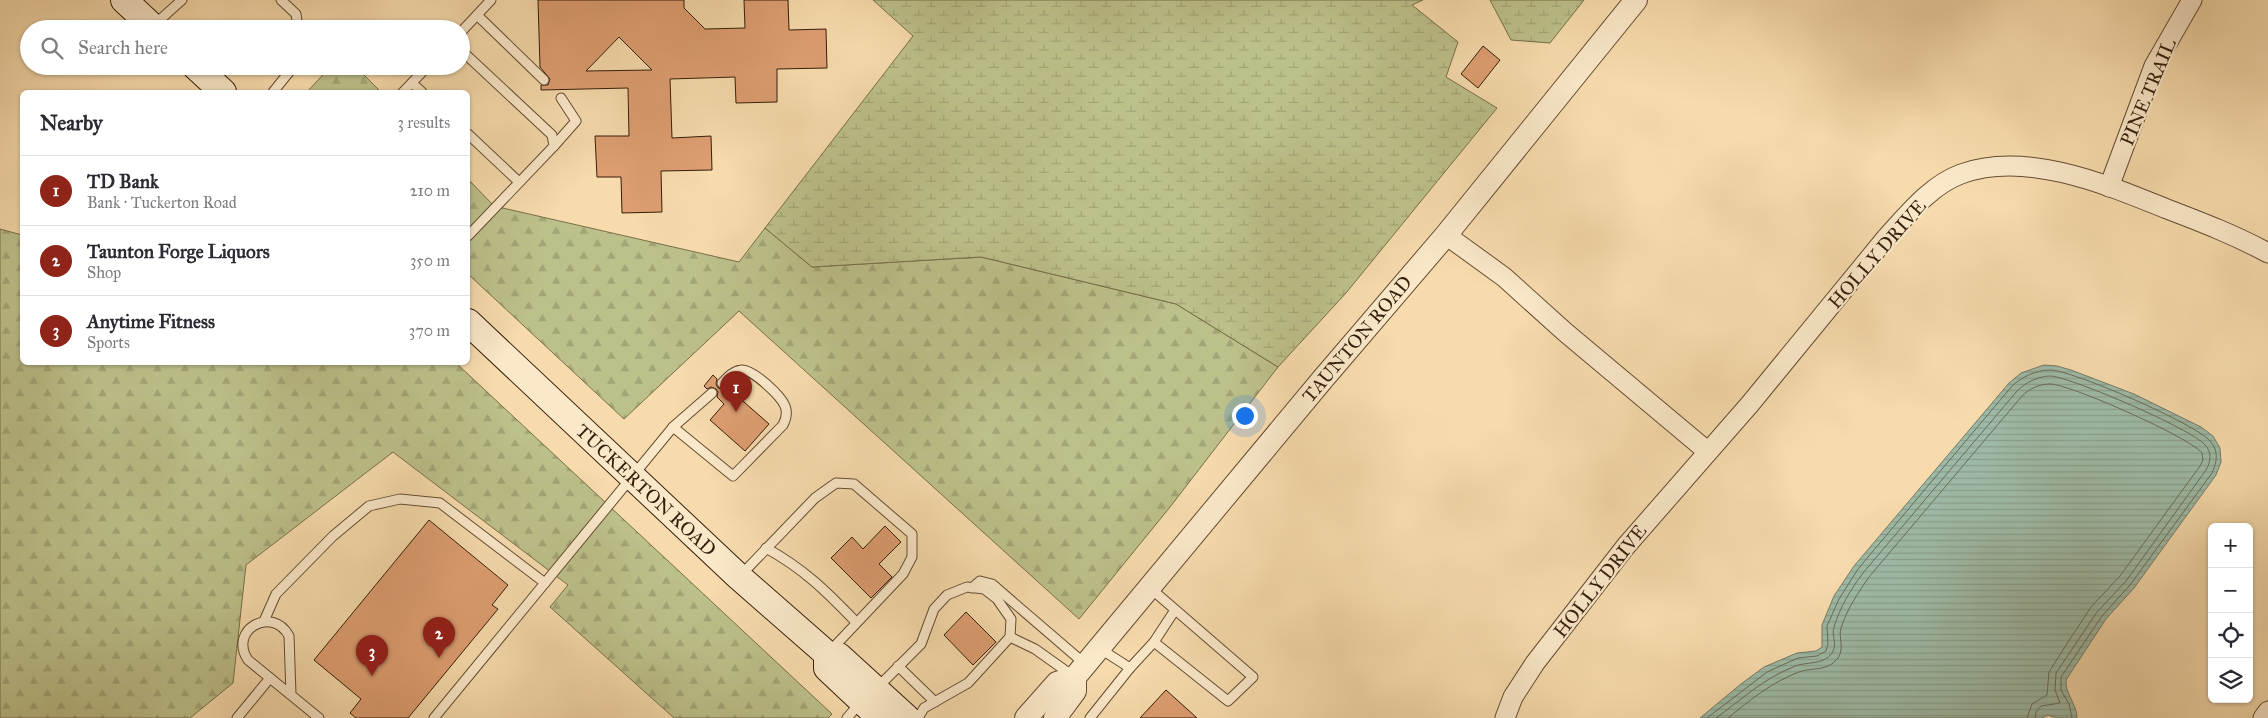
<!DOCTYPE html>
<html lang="en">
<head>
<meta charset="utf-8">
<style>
	:root { --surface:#fff; --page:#f7f7f7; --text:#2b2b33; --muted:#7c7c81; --line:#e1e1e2; --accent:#8f2418 }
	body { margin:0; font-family:"IM FELL Great Primer",serif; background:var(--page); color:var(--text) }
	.controls { position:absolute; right:15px; bottom:15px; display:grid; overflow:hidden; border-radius:8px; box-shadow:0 1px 4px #0004 }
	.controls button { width:45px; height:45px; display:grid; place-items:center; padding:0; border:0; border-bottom:1px solid var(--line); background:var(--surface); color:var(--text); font:25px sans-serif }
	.you { position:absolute; left:1244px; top:415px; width:18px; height:18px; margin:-12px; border:4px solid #fff; border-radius:50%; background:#1a73e8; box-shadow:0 0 0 8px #1a73e833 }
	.badge { display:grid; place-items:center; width:32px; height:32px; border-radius:50%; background:var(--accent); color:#fff; font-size:16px; font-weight:700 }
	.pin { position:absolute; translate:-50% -41px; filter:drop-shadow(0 1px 2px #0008) }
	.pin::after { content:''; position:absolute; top:26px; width:18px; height:15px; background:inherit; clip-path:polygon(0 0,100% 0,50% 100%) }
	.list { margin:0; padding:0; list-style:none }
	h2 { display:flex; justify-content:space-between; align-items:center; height:65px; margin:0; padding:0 20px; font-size:21px }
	h2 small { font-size:16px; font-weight:400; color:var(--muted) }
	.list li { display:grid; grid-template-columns:32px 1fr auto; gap:15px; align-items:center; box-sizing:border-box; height:70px; padding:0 20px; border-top:1px solid var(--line) }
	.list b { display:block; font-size:19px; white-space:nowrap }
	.list p { margin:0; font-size:16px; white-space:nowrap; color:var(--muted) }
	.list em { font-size:16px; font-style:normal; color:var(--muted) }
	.icon { flex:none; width:28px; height:28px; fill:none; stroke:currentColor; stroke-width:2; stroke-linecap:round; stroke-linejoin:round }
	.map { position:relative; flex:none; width:2268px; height:718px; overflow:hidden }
	.search { position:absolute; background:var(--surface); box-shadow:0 1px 4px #0004; left:20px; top:20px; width:450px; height:55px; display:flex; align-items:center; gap:12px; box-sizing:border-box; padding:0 18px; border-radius:28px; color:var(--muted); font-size:19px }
	.panel { position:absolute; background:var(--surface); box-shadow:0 1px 4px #0004; left:20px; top:90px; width:450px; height:275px; border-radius:8px }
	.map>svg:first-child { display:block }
	.forest { fill:url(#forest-firs); stroke:#786e4a }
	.wetland { fill:url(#wetland-marsh); stroke:#786e4a }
	.water { fill:url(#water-rules); stroke:#747c69 }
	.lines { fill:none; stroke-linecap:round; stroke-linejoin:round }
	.shore { stroke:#696c59; stroke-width:1 }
	.building { fill:#de9e71; stroke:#341d0b; fill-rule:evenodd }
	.service-casing { stroke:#654c33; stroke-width:11 }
	.minor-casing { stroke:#654c33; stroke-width:21 }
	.tertiary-casing { stroke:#654c33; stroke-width:24 }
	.secondary-casing { stroke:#341d0b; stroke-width:28 }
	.service { stroke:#fae8c9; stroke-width:9 }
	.minor { stroke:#fae8c9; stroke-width:19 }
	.tertiary { stroke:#fae8c9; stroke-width:22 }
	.secondary { stroke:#fae8c9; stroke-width:26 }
	.labels { text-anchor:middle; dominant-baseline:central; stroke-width:4.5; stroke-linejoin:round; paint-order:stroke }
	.street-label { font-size:19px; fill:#341d0b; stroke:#fae8c9 }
</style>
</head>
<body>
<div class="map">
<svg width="2268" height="718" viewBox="0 0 2268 718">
	<defs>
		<pattern id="forest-firs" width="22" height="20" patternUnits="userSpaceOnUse" patternTransform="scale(1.25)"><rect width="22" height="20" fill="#bcc08a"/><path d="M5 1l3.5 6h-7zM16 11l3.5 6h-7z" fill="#a2a576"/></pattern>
		<pattern id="wetland-marsh" width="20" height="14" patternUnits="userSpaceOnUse" patternTransform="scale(1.25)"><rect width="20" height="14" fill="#bcc08a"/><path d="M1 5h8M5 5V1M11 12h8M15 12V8" fill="none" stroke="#a2a576"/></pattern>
		<pattern id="water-rules" width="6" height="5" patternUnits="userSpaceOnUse" patternTransform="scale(1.25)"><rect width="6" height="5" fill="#9ebba7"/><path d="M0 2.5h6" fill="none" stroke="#89a08e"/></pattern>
	</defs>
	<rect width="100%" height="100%" fill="#f7dbac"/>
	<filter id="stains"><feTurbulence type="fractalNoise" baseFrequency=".004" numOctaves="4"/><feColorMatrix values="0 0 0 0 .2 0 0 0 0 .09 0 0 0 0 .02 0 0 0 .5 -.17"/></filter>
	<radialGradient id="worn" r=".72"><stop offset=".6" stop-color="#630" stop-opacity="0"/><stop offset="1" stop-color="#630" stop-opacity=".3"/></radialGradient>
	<g class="forest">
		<path d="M 331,66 L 355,66 L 381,92 L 307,92 Z"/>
		<path d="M 468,179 L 494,206 L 739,262 L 765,228 L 812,267 L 981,257 L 1176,304 L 1278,367 L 1170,507 L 1079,619 L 739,311 L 624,419 L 468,274 Z"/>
		<path d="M 0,229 L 22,235 L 22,362 L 456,363 L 832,714 L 828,718 L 674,718 L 550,607 L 568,585 L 393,452 L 246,565 L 233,683 L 190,718 L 0,718 Z"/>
	</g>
	<g class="wetland">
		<path d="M 873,0 L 1423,0 L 1412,5 L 1458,42 L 1446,77 L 1497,108 L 1346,293 L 1278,367 L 1176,304 L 981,257 L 812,267 L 765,228 L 913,36 Z"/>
		<path d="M 1490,0 L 1584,0 L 1550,43 L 1511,40 Z"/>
	</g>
	<path class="water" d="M 2044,365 L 2057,366 L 2071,370 L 2134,394 L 2201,427 L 2213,436 L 2220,448 L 2221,462 L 2216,475 L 2134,588 L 2106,619 L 2066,680 C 2065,694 2077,704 2077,718 L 2057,718 L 2048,715 L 2042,718 L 1700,718 L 1741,684 L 1764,667 L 1797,653 L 1816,651 L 1822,647 L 1822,625 L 1834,596 L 1854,566 L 2009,383 L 2021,373 Z"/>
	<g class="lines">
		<g class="shore">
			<path d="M 1707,718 L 1767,672 L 1798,658 L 1817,656 L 1826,651 L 1828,644 L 1827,626 L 1839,599 L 1858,569 L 2012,386 C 2022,377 2036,370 2050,370 C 2072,370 2196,424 2210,441 C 2219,451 2217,462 2212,473 L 2130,585 L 2102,616 L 2061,677 L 2061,690 L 2069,704 L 2072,718"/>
			<path d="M 1716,718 C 1741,700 1763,679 1793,667 C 1805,661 1823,666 1832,653 C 1838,644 1831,636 1834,627 C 1840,607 1851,589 1863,573 L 2017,391 C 2026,382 2039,376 2051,376 C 2073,378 2192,429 2205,445 C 2212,452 2211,461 2206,470 L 2126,581 L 2097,612 L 2056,673 L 2055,690 L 2060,703 L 2041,706 L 2036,712 L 2035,718"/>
			<path d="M 1728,718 C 1750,700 1772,682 1799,672 C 1813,667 1827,672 1838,658 C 1845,647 1838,638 1841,628 C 1847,609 1858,593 1869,577 L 2022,396 C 2029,389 2039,384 2050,384 C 2070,384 2191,438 2202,453 L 2203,460 L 2200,466 L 2120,576 L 2091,607 L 2068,642 L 2049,672 L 2047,695 L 2032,704 L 2027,718"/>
		</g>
	</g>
	<g class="building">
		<path d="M 538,0 L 684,0 L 684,8 L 705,29 L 745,28 L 744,0 L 788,0 L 789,30 L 826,29 L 827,68 L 777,69 L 777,102 L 736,103 L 735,77 L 670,79 L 672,138 L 711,136 L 712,170 L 661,171 L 662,212 L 622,213 L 621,177 L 597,177 L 595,136 L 629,136 L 628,88 L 541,90 L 541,85 L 548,85 L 550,79 L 540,67 ZM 619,37 L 652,70 L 586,71 Z"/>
		<path d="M 1483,46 L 1500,60 L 1478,88 L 1461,74 Z"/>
		<path d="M 713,375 L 717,379 L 716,384 L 718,388 L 723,389 L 727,387 L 769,424 L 745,451 L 710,420 L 724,404 L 717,397 L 718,392 L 716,389 L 711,387 L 707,389 L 704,386 Z"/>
		<path d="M 429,520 L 508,585 L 492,605 L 498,609 L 408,718 L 356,718 L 350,713 L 361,699 L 314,660 Z"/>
		<path d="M 885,526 L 901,542 L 879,564 L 892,577 L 871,598 L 831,558 L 852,537 L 863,549 Z"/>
		<path d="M 966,612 L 996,642 L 973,665 L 944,635 Z"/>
		<path d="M 1166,690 L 1197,718 L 1140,718 Z"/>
	</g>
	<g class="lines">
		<defs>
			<g id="service">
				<path d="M 281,0 L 296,14 L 298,29"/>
				<path d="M 477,15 L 491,0"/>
				<path d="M 154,25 L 182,0"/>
				<path d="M 461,32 L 477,15 L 544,80"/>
				<path d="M 461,50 L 552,135 L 554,146 L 468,236"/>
				<path d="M 412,83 L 422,92"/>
				<path d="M 273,92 L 294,66"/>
				<path d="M 403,92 L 428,66"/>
				<path d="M 468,134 L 519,182"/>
				<path d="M 554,146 L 576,121 L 561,98"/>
				<path d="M 673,427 L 712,393"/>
				<path d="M 766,548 C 804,569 826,591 856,622"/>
				<path d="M 741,575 L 815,498 L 836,483 L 854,484 L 912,534 L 912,557 L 903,574 L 831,650"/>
				<path d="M 972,588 L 980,581 L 992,584 L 1085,664"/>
				<path d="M 264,621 L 276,594 L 333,536 L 369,506 L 400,499 L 440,503 L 545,583"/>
				<path d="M 1010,637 L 1035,649 L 1073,676"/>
				<path d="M 1154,642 L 1175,610"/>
				<path d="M 1099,648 L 1130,668 L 1154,642 L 1228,701 L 1253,677 L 1149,587"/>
				<path d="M 898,666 L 935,702"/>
				<path d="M 878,687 L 921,644 L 934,609 L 947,595 L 967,587 L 984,589 L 997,599 L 1011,619 L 1010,637 L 968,683 L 924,708 L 918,718"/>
				<path d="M 291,695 L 289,636 C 272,605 228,630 248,660 L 319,718"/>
				<path d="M 237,718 L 270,678"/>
				<path d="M 434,718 L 673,427 L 733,476 L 783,425 C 786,419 788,413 785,406 C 781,396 752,368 741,370 C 733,371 727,378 722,383"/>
				<path d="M 847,718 L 860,703"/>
				<path d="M 1090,718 L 1130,668"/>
			</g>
			<g id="minor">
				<path d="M 2109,187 L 2154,66 L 2192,0"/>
				<path d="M 1446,235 L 1504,277 L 1565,332 L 1707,451"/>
				<path d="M 1505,718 L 1513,697 L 1535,663 L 1626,546 L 1750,404 L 1886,238 C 1908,214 1931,185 1961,174 C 2026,150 2107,185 2167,209 C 2201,222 2235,235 2268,253"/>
				<path d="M 2263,718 L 2268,711"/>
			</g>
			<g id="tertiary">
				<path d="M 1026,718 L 1057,683 L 1075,677 L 1322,380 L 1446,235 L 1636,0"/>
				<path d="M 1055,718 L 1075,691 L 1075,677"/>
			</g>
			<g id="secondary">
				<path d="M 124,0 L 155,29"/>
				<path d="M 195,66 L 223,92"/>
				<path d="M 468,322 L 739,577 L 827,654 L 839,656 L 907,718"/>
				<path d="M 827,654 L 827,668 L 880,718"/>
			</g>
		</defs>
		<use href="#service" class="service-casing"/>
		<use href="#minor" class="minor-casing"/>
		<use href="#tertiary" class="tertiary-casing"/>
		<use href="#secondary" class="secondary-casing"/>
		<use href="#service" class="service"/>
		<use href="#minor" class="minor"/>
		<use href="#tertiary" class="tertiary"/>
		<use href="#secondary" class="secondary"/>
	</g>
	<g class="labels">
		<g class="street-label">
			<text transform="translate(2148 92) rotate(-67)">PINE TRAIL</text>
			<text transform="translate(1877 254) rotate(-49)">HOLLY DRIVE</text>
			<text transform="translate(1357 339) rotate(-50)">TAUNTON ROAD</text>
			<text transform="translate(646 490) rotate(43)">TUCKERTON ROAD</text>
			<text transform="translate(1600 581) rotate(-52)">HOLLY DRIVE</text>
		</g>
	</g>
	<rect width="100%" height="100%" filter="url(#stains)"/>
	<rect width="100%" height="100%" fill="url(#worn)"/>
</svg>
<div class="controls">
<button>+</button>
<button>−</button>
<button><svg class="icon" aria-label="locate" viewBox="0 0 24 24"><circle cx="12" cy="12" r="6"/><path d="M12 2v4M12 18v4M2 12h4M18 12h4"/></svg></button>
<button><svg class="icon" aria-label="layers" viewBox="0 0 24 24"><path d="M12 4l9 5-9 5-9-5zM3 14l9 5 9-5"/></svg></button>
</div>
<div class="you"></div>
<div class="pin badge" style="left:736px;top:412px">1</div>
<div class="pin badge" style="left:439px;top:658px">2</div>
<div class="pin badge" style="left:372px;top:676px">3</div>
<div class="search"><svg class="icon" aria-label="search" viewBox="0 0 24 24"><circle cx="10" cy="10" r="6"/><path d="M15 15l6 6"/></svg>Search here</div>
<section class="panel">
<h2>Nearby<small>3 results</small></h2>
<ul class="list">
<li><span class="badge">1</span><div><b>TD Bank</b><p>Bank · Tuckerton Road</p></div><em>210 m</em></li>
<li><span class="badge">2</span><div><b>Taunton Forge Liquors</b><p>Shop</p></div><em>350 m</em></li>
<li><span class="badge">3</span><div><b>Anytime Fitness</b><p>Sports</p></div><em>370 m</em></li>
</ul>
</section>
</div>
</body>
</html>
